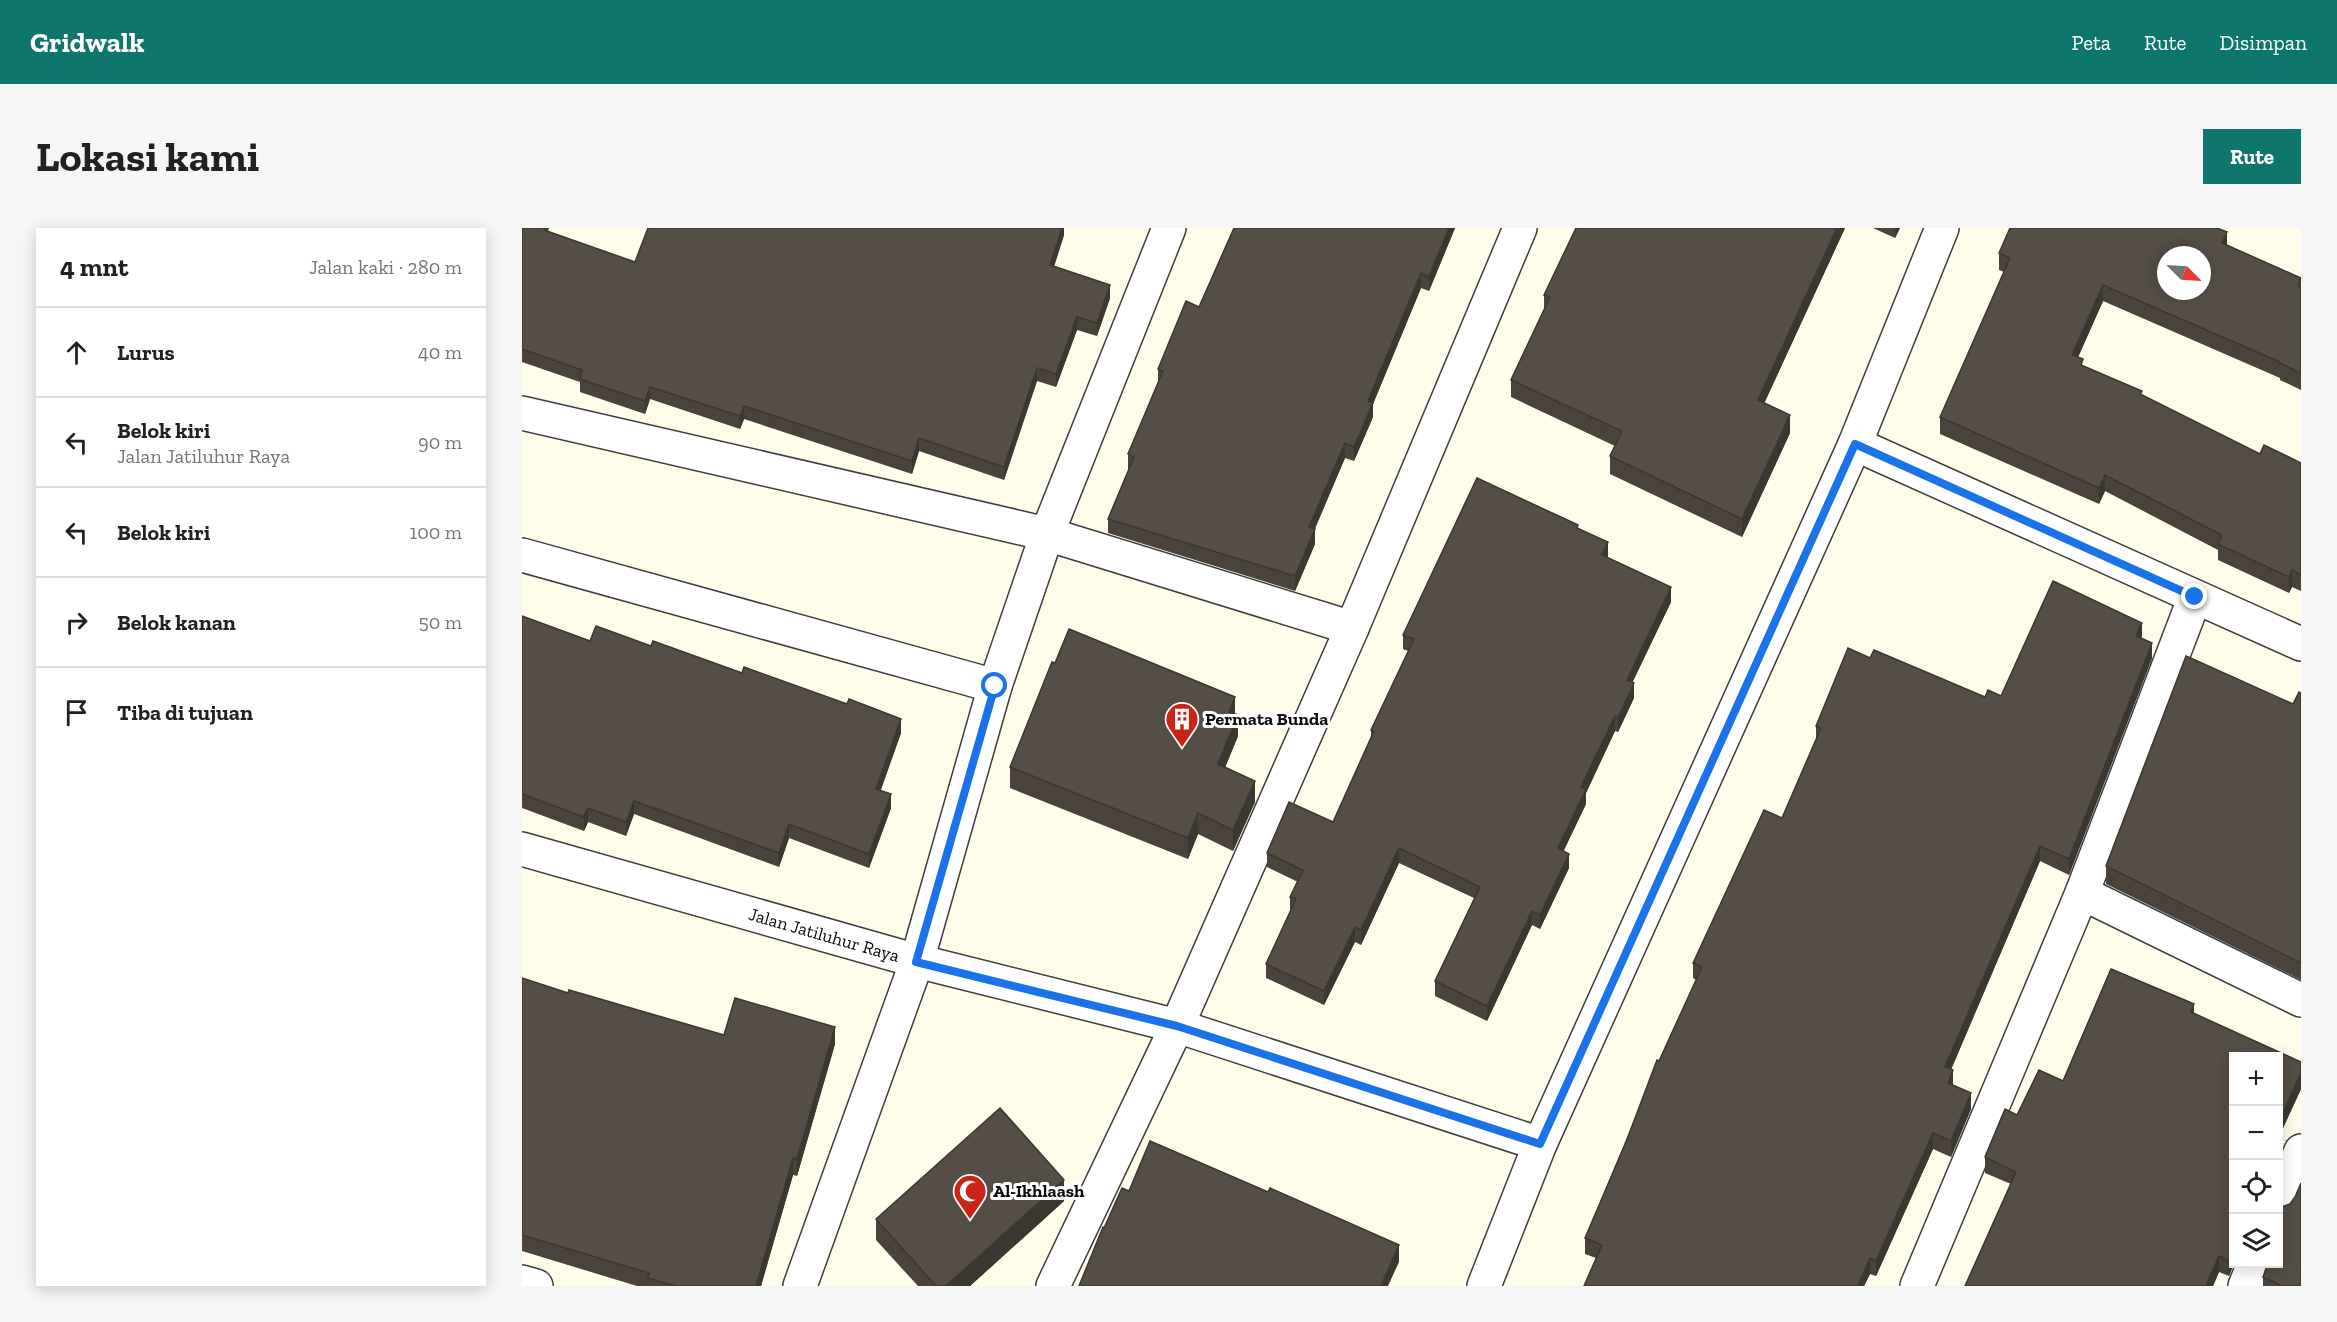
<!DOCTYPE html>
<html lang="id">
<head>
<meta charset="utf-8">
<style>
	:root { --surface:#fff; --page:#f6f6f6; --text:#202124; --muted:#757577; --line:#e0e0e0; --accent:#0f766e }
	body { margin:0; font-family:"Zilla Slab",serif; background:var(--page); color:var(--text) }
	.controls { position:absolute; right:18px; bottom:18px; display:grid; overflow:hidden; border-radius:0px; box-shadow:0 3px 15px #0003 }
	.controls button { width:54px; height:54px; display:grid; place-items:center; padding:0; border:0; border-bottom:2px solid var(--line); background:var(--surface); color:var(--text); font:30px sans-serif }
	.compass { position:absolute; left:1635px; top:18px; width:54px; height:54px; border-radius:50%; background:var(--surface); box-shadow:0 3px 15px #0003; rotate:114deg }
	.stop { position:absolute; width:18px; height:18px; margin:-14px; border:4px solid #1a73e8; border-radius:50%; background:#fff }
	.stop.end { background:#1a73e8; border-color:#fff; box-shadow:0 2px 6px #0008 }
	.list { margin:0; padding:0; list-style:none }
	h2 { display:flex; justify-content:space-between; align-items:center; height:78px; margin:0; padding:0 24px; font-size:26px }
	h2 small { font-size:20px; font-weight:400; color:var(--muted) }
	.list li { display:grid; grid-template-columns:39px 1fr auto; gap:18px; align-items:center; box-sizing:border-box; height:90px; padding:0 24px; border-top:2px solid var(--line) }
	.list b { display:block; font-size:22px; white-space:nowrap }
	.list p { margin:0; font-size:20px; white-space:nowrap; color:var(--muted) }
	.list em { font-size:20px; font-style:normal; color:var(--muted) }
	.icon { flex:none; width:33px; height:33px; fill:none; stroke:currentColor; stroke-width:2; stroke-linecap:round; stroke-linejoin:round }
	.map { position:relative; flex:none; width:1779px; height:1058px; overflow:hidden; border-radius:0px }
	header { display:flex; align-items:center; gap:36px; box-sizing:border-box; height:84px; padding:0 30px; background:var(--accent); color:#fff }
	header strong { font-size:28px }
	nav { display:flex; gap:33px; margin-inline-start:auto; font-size:21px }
	.intro { display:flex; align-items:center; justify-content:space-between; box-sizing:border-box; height:144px; padding:0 36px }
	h1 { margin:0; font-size:42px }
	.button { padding:15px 27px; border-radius:0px; background:var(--accent); color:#fff; font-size:21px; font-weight:700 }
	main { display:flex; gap:36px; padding:0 36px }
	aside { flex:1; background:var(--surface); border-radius:0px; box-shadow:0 3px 15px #0003 }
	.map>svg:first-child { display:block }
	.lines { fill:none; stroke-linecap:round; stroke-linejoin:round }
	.minor-casing { stroke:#3e3e3e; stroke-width:36 }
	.minor { stroke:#fff; stroke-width:33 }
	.wall { fill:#49433c }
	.shaded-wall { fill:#3c3731 }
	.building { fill:#554e46; stroke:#3c3731; stroke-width:1.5; fill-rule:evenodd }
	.route { stroke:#1a73e8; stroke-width:8 }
	.labels { text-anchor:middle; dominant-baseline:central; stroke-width:6; stroke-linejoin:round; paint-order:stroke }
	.poi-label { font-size:18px; font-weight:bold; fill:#0b0b0b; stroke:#fff; text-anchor:start }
	.street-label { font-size:18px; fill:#0b0b0b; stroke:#fff }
</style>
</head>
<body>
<header>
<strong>Gridwalk</strong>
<nav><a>Peta</a><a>Rute</a><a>Disimpan</a></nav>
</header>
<div class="intro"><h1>Lokasi kami</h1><a class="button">Rute</a></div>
<main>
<aside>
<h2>4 mnt<small>Jalan kaki · 280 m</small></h2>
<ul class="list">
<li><svg class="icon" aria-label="ahead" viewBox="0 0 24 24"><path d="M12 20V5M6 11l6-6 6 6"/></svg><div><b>Lurus</b></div><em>40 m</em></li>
<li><svg class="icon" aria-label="left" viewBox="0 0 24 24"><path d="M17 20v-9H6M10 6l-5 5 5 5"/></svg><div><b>Belok kiri</b><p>Jalan Jatiluhur Raya</p></div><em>90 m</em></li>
<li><svg class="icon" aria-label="left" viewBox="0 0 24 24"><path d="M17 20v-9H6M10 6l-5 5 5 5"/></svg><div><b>Belok kiri</b></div><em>100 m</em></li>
<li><svg class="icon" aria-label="right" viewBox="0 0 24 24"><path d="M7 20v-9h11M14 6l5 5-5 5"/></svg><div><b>Belok kanan</b></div><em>50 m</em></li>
<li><svg class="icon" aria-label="arrive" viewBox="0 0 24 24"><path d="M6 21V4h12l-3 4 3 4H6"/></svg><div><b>Tiba di tujuan</b></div></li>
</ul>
</aside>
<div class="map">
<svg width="1779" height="1058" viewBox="0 0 1779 1058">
	<rect width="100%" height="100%" fill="#fffde9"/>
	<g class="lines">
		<defs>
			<g id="minor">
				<path d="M 0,185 L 525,306 L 830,400"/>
				<path d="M 1333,216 L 1779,416"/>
				<path d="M 0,327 L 473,458"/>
				<path d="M 0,621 L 395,733 L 655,798 L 1018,916"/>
				<path d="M 1560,665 L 1779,772"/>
				<path d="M 1756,977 L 1779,923"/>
				<path d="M 0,1054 L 14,1058"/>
				<path d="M 278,1058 L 395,733 L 473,458 L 525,306 L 647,0"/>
				<path d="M 531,1058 L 655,798 L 830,400 L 998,0"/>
				<path d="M 962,1058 L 1018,916 L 1333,216 L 1420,0"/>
				<path d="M 1395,1058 L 1560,665 L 1673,369"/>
				<path d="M 1723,1058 L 1732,1036"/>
			</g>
		</defs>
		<use href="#minor" class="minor-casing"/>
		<use href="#minor" class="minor"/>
	</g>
	<g class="wall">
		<path d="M 0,0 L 27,0 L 26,4 L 113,34 L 542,0 L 542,7 L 532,39 L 588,70 L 575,108 L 555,102 L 534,159 L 515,153 L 482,252 L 397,223 L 390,246 L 222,191 L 218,201 L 128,171 L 123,186 L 58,164 L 58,154 L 0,134 Z"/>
		<path d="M 933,0 L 907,63 L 899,60 L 851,176 L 851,189 L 832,233 L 823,230 L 793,301 L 793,316 L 773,363 L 586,305 L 586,291 L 607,241 L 606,241 L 606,226 L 636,155 L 636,141 L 677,79 Z"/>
		<path d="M 1323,0 L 1242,175 L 1268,205 L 1220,309 L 1088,246 L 1088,228 L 1093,218 L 989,169 L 989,152 L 1022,81 L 1022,67 Z"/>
		<path d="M 1351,0 L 1378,0 L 1373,10 Z"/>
		<path d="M 1705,17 L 1779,50 L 1779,162 L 1758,152 L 1758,150 L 1581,73 L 1556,129 L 1561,138 L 1738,226 L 1779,235 L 1779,363 L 1770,359 L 1767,365 L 1696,332 L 1696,322 L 1583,263 L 1577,276 L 1418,206 L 1418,189 L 1482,44 L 1477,42 L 1477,25 Z"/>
		<path d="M 1056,301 L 1086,328 L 1085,330 L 1149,374 L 1110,454 L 1112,470 L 1096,504 L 1093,503 L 1064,565 L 1064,576 L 1041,623 L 1047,640 L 1018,701 L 1010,697 L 965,793 L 913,768 L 913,753 L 952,670 L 877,635 L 839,717 L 833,714 L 802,777 L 744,750 L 744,736 L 768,683 L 768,669 L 776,654 L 745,639 L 745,625 L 811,594 L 849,511 L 849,502 L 886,423 L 881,421 L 881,407 Z"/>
		<path d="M 0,388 L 68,413 L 379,505 L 359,562 L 369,580 L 347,640 L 267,610 L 257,639 L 112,586 L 104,608 L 66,594 L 62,603 L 0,580 Z"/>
		<path d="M 1620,410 L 1630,430 L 1547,647 L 1518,633 L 1429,842 L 1431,857 L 1449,881 L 1429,929 L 1411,921 L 1354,1048 L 1348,1046 L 1342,1058 L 1062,1058 L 1074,1030 L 1063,1026 L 1063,1010 L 1137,833 L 1174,752 L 1171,750 L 1171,735 L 1260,590 L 1294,512 L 1294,498 L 1348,430 L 1463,469 L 1479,468 Z"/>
		<path d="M 533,435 L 713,486 L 716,508 L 703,539 L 733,574 L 711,623 L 676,606 L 666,631 L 488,560 L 488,539 Z"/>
		<path d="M 1779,465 L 1779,752 L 1584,656 L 1584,638 L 1771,476 Z"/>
		<path d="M 1589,741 L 1672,776 L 1672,786 L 1779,834 L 1779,861 L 1756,911 L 1756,828 L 1712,828 L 1712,1035 L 1707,1048 L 1697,1044 L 1691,1058 L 1443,1058 L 1489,956 L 1463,945 L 1463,929 L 1483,881 L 1495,887 L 1517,842 L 1541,853 Z"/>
		<path d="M 0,750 L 46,765 L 202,807 L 313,816 L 275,948 L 271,947 L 239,1058 L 115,1058 L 0,1023 Z"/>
		<path d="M 542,973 L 448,1058 L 396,1058 L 354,1012 L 354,991 Z"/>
		<path d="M 1741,1049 L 1779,1058 L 1741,1058 Z"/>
	</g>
	<g class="shaded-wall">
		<path d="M 540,0 L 542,0 L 542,7 L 528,50 L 528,37 Z"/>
		<path d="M 927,0 L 933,0 L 907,63 L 907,49 Z"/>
		<path d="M 1315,0 L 1323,0 L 1236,189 L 1236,172 Z"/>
		<path d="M 1373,0 L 1378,0 L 1373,10 Z"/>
		<path d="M 1705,4 L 1705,21 L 1700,15 Z"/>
		<path d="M 899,45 L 899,60 L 851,176 L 851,189 L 832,233 L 832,219 L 846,173 Z"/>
		<path d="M 588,57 L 588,70 L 575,108 L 575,95 Z"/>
		<path d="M 1581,57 L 1581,73 L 1550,143 L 1550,127 Z"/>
		<path d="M 555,89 L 555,102 L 534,159 L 534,146 Z"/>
		<path d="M 515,140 L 515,153 L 482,252 L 482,239 Z"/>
		<path d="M 128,159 L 128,171 L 123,186 L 123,173 Z"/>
		<path d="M 222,178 L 222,191 L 218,201 L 218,188 Z"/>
		<path d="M 1268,187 L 1268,205 L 1220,309 L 1220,291 Z"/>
		<path d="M 397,210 L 397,223 L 390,246 L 390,233 Z"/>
		<path d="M 823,215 L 823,230 L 787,313 L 787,299 Z"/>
		<path d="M 1583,247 L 1583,263 L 1577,276 L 1577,260 Z"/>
		<path d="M 793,301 L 793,316 L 773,363 L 773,348 Z"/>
		<path d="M 1086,314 L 1086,328 L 1080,342 L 1080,327 Z"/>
		<path d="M 1770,342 L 1770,359 L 1767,365 L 1767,349 Z"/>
		<path d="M 1149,359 L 1149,374 L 1105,466 L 1105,452 Z"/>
		<path d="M 1620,395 L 1620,410 L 1614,408 Z"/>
		<path d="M 1630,415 L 1630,430 L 1547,647 L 1547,631 Z"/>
		<path d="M 1112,455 L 1112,470 L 1096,504 L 1096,490 Z"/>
		<path d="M 713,469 L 713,490 L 707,484 Z"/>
		<path d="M 716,487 L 716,508 L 696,557 L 696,536 Z"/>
		<path d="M 1093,488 L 1093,503 L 1064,565 L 1064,576 L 1036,635 L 1036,620 L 1059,559 Z"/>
		<path d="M 379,491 L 379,505 L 354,574 L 354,561 Z"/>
		<path d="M 733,553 L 733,574 L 711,623 L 711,602 Z"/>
		<path d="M 369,566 L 369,580 L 347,640 L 347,626 Z"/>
		<path d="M 112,573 L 112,586 L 104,608 L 104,594 Z"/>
		<path d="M 66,580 L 66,594 L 62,603 L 62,589 Z"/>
		<path d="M 676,585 L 676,606 L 666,631 L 666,610 Z"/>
		<path d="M 267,596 L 267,610 L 257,639 L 257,625 Z"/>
		<path d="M 1518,618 L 1518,633 L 1423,855 L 1423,839 Z"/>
		<path d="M 877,620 L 877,635 L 839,717 L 839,702 Z"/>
		<path d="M 1047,626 L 1047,640 L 1018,701 L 1018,687 Z"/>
		<path d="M 1010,683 L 1010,697 L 965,793 L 965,778 Z"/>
		<path d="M 833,699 L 833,714 L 802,777 L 802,763 Z"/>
		<path d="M 1672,776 L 1672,791 L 1669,784 Z"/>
		<path d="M 313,799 L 313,816 L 275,948 L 275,931 Z"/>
		<path d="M 1431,842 L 1431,858 L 1426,855 Z"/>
		<path d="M 1779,845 L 1779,861 L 1756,911 L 1756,896 Z"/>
		<path d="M 1449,865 L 1449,881 L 1429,929 L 1429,913 Z"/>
		<path d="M 1411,905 L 1411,921 L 1354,1048 L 1354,1033 Z"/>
		<path d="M 271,930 L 271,947 L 239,1058 L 234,1058 Z"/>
		<path d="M 542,952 L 542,973 L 448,1058 L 424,1058 Z"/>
		<path d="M 877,1017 L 877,1034 L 866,1058 L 859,1058 Z"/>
		<path d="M 1712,1021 L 1712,1035 L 1707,1048 L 1707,1033 Z"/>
		<path d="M 1697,1028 L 1697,1044 L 1691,1058 L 1684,1058 Z"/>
		<path d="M 1348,1030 L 1348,1046 L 1342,1058 L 1336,1058 Z"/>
	</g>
	<g class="building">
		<path d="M 0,0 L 23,0 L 22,2 L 113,34 L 126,0 L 540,0 L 528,37 L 588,57 L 575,95 L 555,89 L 534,146 L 515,140 L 482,239 L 397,210 L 390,233 L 222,178 L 218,188 L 128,159 L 123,173 L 58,151 L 60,142 L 0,121 Z"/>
		<path d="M 712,0 L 927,0 L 907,49 L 899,45 L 846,173 L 851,175 L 832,219 L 823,215 L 787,299 L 793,301 L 773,348 L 586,291 L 612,229 L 606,226 L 641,143 L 636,141 L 664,73 L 677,79 Z"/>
		<path d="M 1054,0 L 1315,0 L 1236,172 L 1268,187 L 1220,291 L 1088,228 L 1100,203 L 989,152 L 1028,69 L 1022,67 Z"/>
		<path d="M 1488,0 L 1695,0 L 1705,4 L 1700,15 L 1779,50 L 1776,58 L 1779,60 L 1779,145 L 1758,135 L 1758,134 L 1581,57 L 1550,127 L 1561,131 L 1559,137 L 1620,163 L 1618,166 L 1738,226 L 1742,217 L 1779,235 L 1779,347 L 1770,342 L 1767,349 L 1696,316 L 1700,307 L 1583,247 L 1577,260 L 1418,189 L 1488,30 L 1477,25 ZM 1644,27 L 1680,27 L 1680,63 L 1644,63 Z"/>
		<path d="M 955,250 L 1056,297 L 1055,300 L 1086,314 L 1080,327 L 1149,359 L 1105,452 L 1112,455 L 1096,490 L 1093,488 L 1059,559 L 1064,561 L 1036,620 L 1047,626 L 1018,687 L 1010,683 L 965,778 L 913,753 L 958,659 L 877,620 L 839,702 L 833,699 L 802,763 L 744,736 L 774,671 L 768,669 L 781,642 L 745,625 L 767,574 L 811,594 L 852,503 L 849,502 L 892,411 L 881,407 Z"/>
		<path d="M 1531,353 L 1620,395 L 1614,408 L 1630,415 L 1547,631 L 1518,618 L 1423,839 L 1431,842 L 1426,855 L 1449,865 L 1429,913 L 1411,905 L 1354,1033 L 1348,1030 L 1336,1058 L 1062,1058 L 1080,1017 L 1063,1010 L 1104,914 L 1135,832 L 1137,833 L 1180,739 L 1171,735 L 1242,582 L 1260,590 L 1299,500 L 1294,498 L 1326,420 L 1348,430 L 1352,422 L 1463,469 L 1466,462 L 1479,468 Z"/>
		<path d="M 0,388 L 68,413 L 74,398 L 129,418 L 131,413 L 220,445 L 222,439 L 325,476 L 327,471 L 379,491 L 354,561 L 369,566 L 347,626 L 267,596 L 257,625 L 112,573 L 104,594 L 66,580 L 62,589 L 0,566 Z"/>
		<path d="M 547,401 L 713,469 L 707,484 L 716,487 L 696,536 L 733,553 L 711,602 L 676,585 L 666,610 L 488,539 L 530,434 L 533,435 Z"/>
		<path d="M 1664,428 L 1771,476 L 1777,464 L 1779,465 L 1779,735 L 1584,638 Z"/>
		<path d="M 1589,741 L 1672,776 L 1669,784 L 1779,834 L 1779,845 L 1756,896 L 1756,828 L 1712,828 L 1712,1021 L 1707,1033 L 1697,1028 L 1684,1058 L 1443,1058 L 1494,944 L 1463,929 L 1483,881 L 1495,887 L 1517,842 L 1541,853 Z"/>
		<path d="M 0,750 L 46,765 L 47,762 L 202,807 L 213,770 L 313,799 L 275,931 L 271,930 L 234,1058 L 154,1058 L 126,1050 L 127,1045 L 0,1007 Z"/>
		<path d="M 478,880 L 542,952 L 424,1058 L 414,1058 L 354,991 Z"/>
		<path d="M 628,913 L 746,964 L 748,960 L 877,1017 L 859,1058 L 557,1058 L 581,999 L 582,1000 L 600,960 L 607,963 Z"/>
		<path d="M 1779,955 L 1779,1058 L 1760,1058 L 1741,1049 L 1746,1035 L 1756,1035 L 1756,980 L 1768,976 L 1773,969 Z"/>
	</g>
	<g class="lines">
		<path class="route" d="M 473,458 L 394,734 L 655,798 L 1018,916 L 1333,216 L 1673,369"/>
	</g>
	<defs>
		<symbol id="building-pin" viewBox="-11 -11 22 30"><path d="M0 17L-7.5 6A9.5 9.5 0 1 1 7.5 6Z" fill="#c92416" stroke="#fff"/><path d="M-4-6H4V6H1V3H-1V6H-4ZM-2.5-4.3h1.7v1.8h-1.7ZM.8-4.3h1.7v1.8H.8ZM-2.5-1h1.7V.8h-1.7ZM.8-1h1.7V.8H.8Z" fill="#fff"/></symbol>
		<symbol id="mosque-pin" viewBox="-11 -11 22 30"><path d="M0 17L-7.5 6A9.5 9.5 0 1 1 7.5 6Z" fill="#c92416" stroke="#fff"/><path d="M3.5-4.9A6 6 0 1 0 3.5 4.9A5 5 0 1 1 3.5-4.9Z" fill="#fff"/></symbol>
	</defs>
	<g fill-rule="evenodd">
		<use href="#building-pin" x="641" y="472" width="38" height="52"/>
		<use href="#mosque-pin" x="429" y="944" width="38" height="52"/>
	</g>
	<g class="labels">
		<g class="poi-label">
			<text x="683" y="491">Permata Bunda</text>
			<text x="471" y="963">Al-Ikhlaash</text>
		</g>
		<g class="street-label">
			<text transform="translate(302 707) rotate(16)">Jalan Jatiluhur Raya</text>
		</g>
	</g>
</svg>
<div class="controls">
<button>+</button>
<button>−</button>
<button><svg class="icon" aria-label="locate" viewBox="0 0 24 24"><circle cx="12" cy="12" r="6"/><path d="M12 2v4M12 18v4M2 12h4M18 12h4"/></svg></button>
<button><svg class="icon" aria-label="layers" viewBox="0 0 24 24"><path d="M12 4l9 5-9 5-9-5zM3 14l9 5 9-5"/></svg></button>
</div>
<svg class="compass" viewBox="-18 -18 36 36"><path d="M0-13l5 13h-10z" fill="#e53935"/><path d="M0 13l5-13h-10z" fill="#757577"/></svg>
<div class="stop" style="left:473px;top:458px"></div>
<div class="stop end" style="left:1673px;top:369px"></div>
</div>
</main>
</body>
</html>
